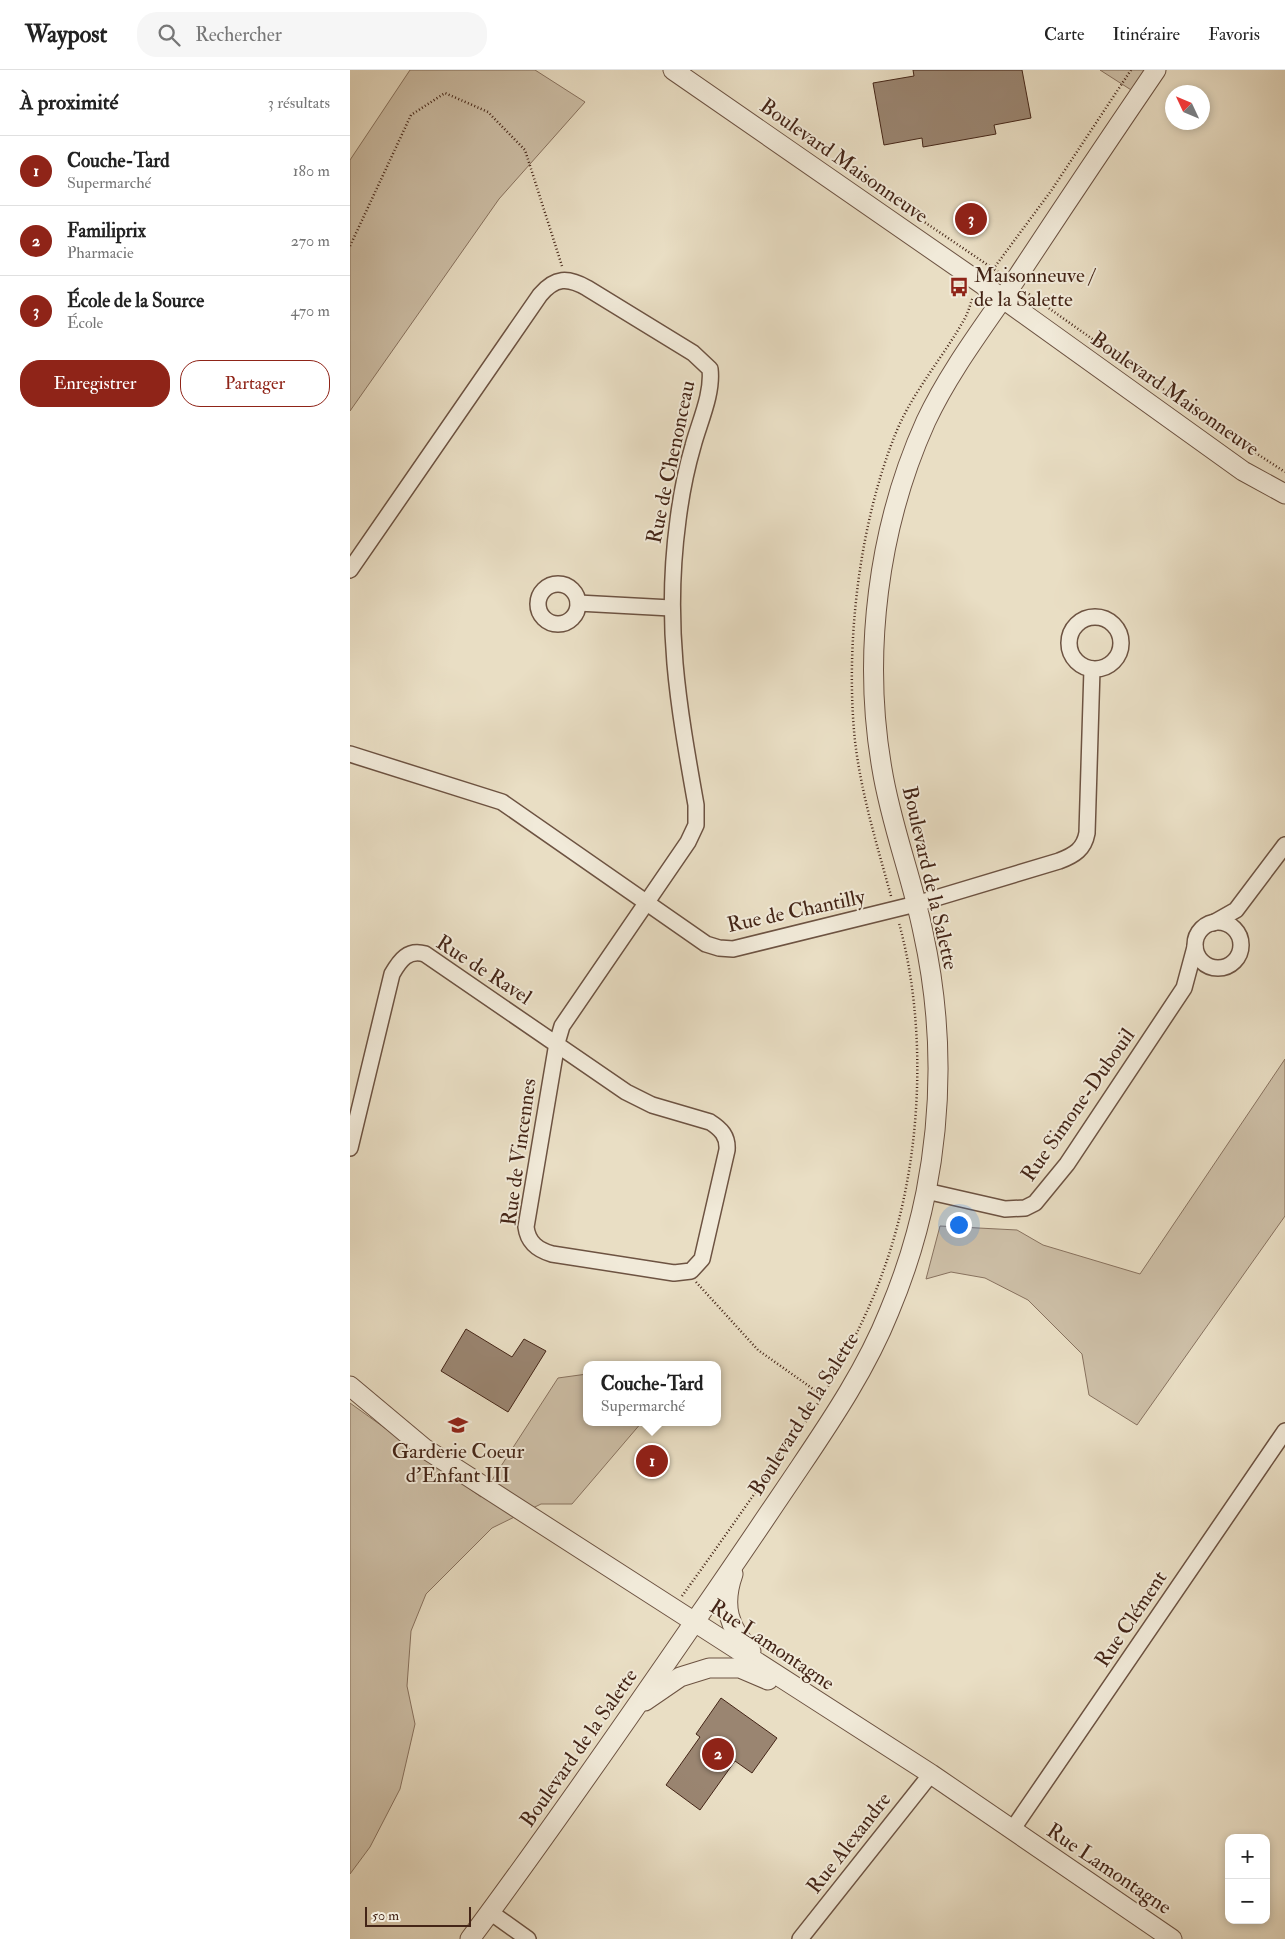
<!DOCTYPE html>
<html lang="fr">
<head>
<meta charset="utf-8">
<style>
	:root { --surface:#fff; --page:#f6f6f6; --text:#222; --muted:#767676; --line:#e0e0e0; --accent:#8f2418 }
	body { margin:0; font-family:"IM FELL Double Pica",serif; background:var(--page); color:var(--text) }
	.controls { position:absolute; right:15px; bottom:15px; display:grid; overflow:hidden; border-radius:10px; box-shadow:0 2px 8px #0003 }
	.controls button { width:45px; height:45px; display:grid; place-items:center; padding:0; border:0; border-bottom:1px solid var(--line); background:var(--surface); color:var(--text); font:25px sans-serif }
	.compass { position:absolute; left:815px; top:15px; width:45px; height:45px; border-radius:50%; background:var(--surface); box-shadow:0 2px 8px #0003; rotate:314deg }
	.scale { position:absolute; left:15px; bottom:12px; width:106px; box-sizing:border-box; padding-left:5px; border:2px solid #442517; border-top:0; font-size:14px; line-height:18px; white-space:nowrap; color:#442517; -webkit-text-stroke:4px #f1ead9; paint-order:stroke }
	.you { position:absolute; left:608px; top:1154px; width:18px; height:18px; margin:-12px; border:4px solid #fff; border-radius:50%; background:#1a73e8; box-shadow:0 0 0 8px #1a73e833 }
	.badge { display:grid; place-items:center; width:32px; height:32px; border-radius:50%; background:var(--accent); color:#fff; font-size:16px; font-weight:700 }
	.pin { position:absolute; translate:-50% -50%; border:2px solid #fff; box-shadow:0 1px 5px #0006 }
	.popup { position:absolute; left:233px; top:1291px; width:138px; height:65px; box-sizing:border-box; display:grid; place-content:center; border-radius:10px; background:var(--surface); filter:drop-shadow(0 1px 4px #0005); font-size:16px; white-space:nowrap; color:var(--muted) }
	.popup b { font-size:19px; color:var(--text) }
	.popup::after { content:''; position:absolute; left:50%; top:100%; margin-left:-10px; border:10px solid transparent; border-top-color:var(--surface) }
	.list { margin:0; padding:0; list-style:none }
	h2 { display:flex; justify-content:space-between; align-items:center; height:65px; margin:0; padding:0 20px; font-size:21px }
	h2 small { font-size:16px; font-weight:400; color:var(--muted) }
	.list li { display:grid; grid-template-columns:32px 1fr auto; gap:15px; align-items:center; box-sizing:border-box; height:70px; padding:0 20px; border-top:1px solid var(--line) }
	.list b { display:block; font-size:19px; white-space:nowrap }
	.list p { margin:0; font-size:16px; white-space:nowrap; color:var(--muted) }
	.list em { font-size:16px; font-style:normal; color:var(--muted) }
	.actions { display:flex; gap:10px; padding:15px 20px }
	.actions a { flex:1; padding:11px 0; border:1px solid var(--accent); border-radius:20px; text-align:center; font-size:18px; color:var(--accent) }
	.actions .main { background:var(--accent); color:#fff }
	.icon { flex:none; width:28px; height:28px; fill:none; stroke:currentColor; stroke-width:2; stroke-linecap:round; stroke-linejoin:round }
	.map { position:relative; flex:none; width:935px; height:1869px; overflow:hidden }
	header { display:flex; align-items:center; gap:30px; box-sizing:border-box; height:70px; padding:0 25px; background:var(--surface); border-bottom:1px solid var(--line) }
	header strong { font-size:24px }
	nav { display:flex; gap:28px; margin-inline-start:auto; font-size:18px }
	.search { width:350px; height:45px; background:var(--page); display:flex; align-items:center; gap:12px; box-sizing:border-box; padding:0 18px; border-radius:20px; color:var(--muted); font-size:19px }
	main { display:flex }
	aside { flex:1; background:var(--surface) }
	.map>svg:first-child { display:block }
	.green { fill:#cdbfa7; stroke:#88725f }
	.building { fill:#9a8571; stroke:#442517 }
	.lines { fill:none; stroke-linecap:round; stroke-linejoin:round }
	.minor-casing { stroke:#6d5342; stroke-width:18 }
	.tertiary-casing { stroke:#6d5342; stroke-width:21 }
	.path { stroke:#442517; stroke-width:2.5; stroke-dasharray:1 2.5; stroke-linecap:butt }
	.minor { stroke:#f1ead9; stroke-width:15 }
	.tertiary { stroke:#f1ead9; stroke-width:19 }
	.labels { text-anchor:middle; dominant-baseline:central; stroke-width:4; stroke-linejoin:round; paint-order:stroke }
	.street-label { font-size:21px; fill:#442517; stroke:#f1ead9 }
	.poi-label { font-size:21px; fill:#442517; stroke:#f1ead9; text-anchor:start }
</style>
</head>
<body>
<header>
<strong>Waypost</strong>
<div class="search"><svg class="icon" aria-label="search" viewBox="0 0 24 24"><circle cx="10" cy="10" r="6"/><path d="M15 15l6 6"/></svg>Rechercher</div>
<nav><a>Carte</a><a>Itinéraire</a><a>Favoris</a></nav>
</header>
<main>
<aside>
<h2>À proximité<small>3 résultats</small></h2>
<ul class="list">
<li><span class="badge">1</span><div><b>Couche-Tard</b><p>Supermarché</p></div><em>180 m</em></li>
<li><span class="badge">2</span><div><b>Familiprix</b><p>Pharmacie</p></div><em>270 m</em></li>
<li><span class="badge">3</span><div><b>École de la Source</b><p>École</p></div><em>470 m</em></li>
</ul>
<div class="actions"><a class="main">Enregistrer</a><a>Partager</a></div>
</aside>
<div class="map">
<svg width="935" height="1869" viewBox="0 0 935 1869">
	<rect width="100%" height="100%" fill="#e9dec4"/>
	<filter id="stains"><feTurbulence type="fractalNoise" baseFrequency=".004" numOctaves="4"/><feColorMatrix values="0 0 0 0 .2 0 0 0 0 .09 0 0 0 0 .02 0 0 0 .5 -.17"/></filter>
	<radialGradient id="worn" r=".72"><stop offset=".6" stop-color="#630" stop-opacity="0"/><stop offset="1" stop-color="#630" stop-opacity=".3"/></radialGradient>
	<g class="green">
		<path d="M 60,0 L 185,0 L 235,32 L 149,129 L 0,341 L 0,90 Z"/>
		<path d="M 750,0 L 806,0 L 789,25 Z"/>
		<path d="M 935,989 L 935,1146 L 787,1355 L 739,1325 L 732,1284 L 678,1230 L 635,1208 L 601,1202 L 576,1209 L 590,1156 L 667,1160 L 693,1175 L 790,1204 Z"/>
		<path d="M 237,1304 L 237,1352 L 292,1352 L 222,1434 L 191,1434 L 142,1458 L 76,1524 L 61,1561 L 57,1616 L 65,1654 L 50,1719 L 20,1777 L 0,1804 L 0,1333 L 131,1427 L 208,1308 Z"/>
	</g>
	<g class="building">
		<path d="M 563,0 L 672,0 L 681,48 L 644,55 L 646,64 L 573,77 L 572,68 L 534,75 L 523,13 L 564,6 Z"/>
		<path d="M 116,1259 L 162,1287 L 174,1269 L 196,1281 L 158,1342 L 91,1301 Z"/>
		<path d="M 371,1628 L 427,1668 L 402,1703 L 385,1691 L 350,1740 L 316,1715 L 350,1667 L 346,1664 Z"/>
	</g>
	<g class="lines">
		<defs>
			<g id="minor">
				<path d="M 0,500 L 190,225 C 205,207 218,207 237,218 L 343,283 L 360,299 C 363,324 349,353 343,376 C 336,400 331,426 328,450 C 314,554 328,634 346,735 L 346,755 L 338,772 L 212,956 L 207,973 L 176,1157 C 178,1173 188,1180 202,1184 L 324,1203 L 341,1201 L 352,1189 L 377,1080 C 378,1066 371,1059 360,1052 L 302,1035 L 276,1022 L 75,884 C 58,879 50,890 42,904 L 0,1078"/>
				<circle cx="208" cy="534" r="20"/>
				<path d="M 228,533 L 321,538"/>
				<circle cx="745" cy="573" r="26"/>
				<path d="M 0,684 L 152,732 L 356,874 L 369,878 L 383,879 L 566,834 L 709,791 C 725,785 734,779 737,763 L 742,599"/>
				<circle cx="868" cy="875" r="23"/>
				<path d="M 863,853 L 886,840 L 935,775"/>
				<path d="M 576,1121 L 655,1139 L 675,1138 L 685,1133 L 717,1094 L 834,918 L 845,877"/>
				<path d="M 662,1760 L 935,1361"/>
				<path d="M 140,1842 L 178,1869"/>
				<path d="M 450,1869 L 581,1704"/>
			</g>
			<g id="tertiary">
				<path d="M 323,0 L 652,228 L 893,401 L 935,424"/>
				<path d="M 0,1316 L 74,1378 L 581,1704 L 822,1869"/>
				<path d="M 383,1504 C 372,1535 378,1558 401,1581"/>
				<path d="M 295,1631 L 330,1607 L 359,1598 L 390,1598 L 418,1610"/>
				<path d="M 120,1869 C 199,1763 275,1653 350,1544 C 384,1495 417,1446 450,1397 C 483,1348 517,1297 539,1242 C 555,1204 568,1162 576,1122 C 593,1035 592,948 573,862 C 562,807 541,755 532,699 C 512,584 528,457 576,351 C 600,300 635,255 666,209 C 712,139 759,69 806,0"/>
			</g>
		</defs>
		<use href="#minor" class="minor-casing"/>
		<use href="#tertiary" class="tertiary-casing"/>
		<g class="path">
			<path d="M 517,113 L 651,204"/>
			<path d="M 0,176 L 61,45 L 95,23 L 138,42 L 175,80 L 212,196"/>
			<path d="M 641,202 L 701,121 L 781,0"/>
			<path d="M 676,222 L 875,363 L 935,402"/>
			<path d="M 541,826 C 527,775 511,723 505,671 C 495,575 509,455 545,365 C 562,322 593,288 615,248 C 619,241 620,234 623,227"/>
			<path d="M 346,1212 L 408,1280 L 473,1326"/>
			<path d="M 332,1526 C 364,1482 395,1437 426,1393 C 441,1371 459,1349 473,1325 C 497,1284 520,1240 535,1196 C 572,1091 578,959 549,853"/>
		</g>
		<use href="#minor" class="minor"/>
		<use href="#tertiary" class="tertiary"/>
	</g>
	<defs>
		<symbol id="bus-bare" viewBox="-9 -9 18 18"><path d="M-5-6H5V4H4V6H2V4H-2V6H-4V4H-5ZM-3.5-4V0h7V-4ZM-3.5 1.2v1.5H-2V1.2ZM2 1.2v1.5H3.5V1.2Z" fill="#8f2418" stroke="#f1ead9" stroke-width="2.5" paint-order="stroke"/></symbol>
		<symbol id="school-bare" viewBox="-9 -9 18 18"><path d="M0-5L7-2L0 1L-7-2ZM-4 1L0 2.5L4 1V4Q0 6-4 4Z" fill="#8f2418" stroke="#f1ead9" stroke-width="2.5" paint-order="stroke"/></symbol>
	</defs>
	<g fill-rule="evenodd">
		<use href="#bus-bare" x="595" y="203" width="28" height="28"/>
		<use href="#school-bare" x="94" y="1341" width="28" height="28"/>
	</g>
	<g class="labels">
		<g class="street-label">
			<text transform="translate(494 91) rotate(35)">Boulevard Maisonneuve</text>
			<text transform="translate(825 324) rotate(35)">Boulevard Maisonneuve</text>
			<text transform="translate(321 392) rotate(-78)">Rue de Chenonceau</text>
			<text transform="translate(580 808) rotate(77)">Boulevard de la Salette</text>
			<text transform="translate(446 841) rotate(-12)">Rue de Chantilly</text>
			<text transform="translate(134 900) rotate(33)">Rue de Ravel</text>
			<text transform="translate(728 1035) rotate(-55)">Rue Simone-Dubouil</text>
			<text transform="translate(169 1082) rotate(-82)">Rue de Vincennes</text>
			<text transform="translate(454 1344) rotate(-58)">Boulevard de la Salette</text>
			<text transform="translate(781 1549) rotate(-56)">Rue Clément</text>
			<text transform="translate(422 1575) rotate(34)">Rue Lamontagne</text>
			<text transform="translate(229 1678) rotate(-55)">Boulevard de la Salette</text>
			<text transform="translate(499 1773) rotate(-52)">Rue Alexandre</text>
			<text transform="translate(759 1799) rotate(34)">Rue Lamontagne</text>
		</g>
		<g class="poi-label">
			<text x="624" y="205">Maisonneuve /<tspan x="624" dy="24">de la Salette</tspan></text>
			<text x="108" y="1381" text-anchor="middle">Garderie Coeur<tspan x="108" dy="24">d'Enfant III</tspan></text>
		</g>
	</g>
	<rect width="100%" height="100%" filter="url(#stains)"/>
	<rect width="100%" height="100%" fill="url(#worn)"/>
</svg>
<div class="controls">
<button>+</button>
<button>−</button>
</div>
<svg class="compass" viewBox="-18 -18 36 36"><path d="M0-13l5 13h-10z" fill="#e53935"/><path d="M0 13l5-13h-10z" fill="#767676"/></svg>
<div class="scale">50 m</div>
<div class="you"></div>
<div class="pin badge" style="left:302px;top:1391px">1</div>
<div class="popup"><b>Couche-Tard</b>Supermarché</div>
<div class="pin badge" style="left:368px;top:1684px">2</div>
<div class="pin badge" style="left:621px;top:149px">3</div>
</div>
</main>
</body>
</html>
